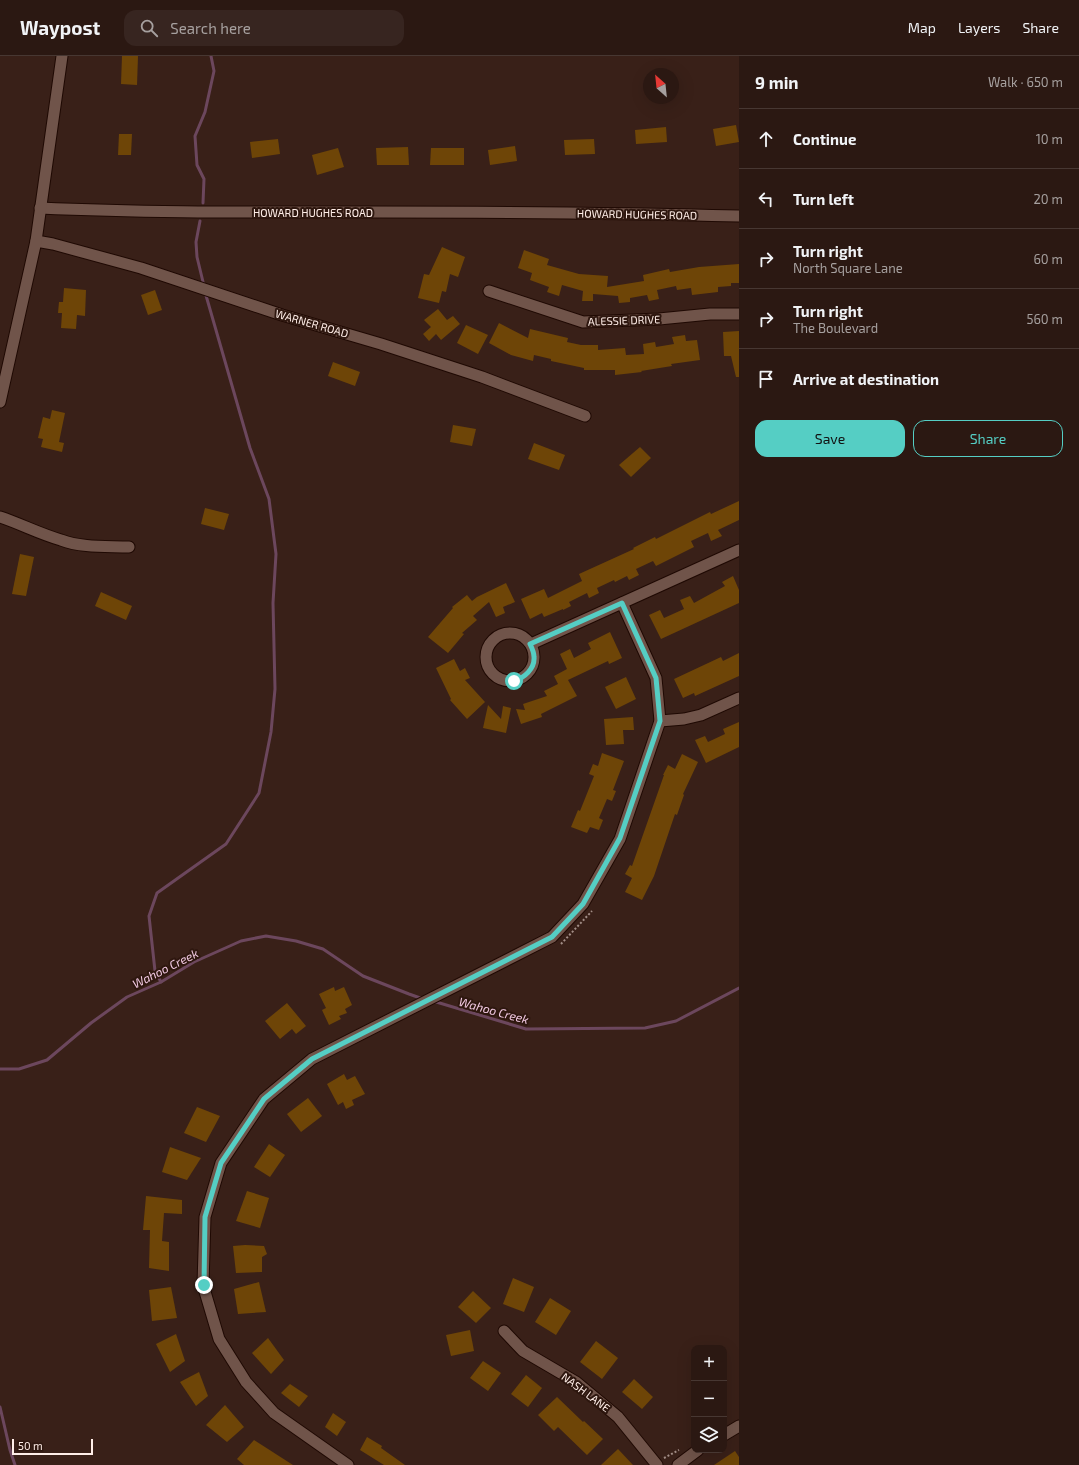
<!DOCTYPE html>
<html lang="en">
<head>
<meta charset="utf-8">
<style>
	:root { --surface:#2b1812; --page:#372520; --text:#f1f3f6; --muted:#a6a09f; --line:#473732; --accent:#55cec4 }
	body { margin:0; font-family:"Exo 2",sans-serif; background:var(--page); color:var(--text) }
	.controls { position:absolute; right:12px; bottom:12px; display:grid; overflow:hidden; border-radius:8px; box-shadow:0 4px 16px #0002 }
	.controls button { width:36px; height:36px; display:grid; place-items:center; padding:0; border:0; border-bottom:1px solid var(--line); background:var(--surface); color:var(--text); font:20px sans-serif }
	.compass { position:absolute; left:643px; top:12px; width:36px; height:36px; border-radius:50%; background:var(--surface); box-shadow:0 4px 16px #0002; rotate:333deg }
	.scale { position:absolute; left:12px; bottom:10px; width:81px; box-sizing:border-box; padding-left:4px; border:2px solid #ffeee8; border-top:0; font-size:11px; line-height:14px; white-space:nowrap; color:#ffeee8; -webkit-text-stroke:3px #2e170f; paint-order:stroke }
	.stop { position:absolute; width:12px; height:12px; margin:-9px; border:3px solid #55cec4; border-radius:50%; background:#fff }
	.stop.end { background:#55cec4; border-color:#fff; box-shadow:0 1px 4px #0008 }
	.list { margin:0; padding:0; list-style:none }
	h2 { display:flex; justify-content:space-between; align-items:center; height:52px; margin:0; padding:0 16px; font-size:17px }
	h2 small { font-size:13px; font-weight:400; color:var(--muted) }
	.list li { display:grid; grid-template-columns:26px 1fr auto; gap:12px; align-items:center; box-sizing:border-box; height:60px; padding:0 16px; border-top:1px solid var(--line) }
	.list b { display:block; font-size:15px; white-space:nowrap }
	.list p { margin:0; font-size:13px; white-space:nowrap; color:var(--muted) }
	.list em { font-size:13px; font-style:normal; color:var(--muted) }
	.actions { display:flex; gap:8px; padding:12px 16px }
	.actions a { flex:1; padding:9px 0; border:1px solid var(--accent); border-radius:12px; text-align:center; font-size:14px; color:var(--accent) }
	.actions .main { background:var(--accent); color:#111 }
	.icon { flex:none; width:22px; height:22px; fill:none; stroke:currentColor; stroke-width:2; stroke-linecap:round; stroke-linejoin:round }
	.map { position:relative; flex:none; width:739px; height:1409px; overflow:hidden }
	header { display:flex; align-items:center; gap:24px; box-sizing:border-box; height:56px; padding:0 20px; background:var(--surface); border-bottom:1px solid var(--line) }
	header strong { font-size:19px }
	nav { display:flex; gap:22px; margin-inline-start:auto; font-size:14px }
	.search { width:280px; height:36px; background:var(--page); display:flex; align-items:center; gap:10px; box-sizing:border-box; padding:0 14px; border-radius:12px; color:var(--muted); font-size:15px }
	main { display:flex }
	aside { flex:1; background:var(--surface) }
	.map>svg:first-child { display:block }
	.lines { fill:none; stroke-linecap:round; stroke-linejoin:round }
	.stream { stroke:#6c475d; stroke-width:3 }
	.building { fill:#6e4507 }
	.minor-casing { stroke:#1f0903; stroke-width:13 }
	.path { stroke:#a28d86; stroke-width:2; stroke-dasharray:2 2; stroke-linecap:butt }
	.minor { stroke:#70544a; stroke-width:11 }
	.route { stroke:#55cec4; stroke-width:5 }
	.labels { text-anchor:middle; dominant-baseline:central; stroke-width:4; stroke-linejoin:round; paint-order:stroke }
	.street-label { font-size:11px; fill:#ffeee8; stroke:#2e170f }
	.water-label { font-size:12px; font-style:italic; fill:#f3cae4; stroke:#2e170f }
</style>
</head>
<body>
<header>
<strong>Waypost</strong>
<div class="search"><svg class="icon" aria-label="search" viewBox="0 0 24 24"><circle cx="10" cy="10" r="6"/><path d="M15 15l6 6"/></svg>Search here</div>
<nav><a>Map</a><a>Layers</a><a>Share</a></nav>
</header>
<main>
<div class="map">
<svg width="739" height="1409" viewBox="0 0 739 1409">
	<rect width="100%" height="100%" fill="#392018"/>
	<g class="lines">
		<g class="stream">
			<path d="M 203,147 L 204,123 L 197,109 L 195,80 L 205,56 L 214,15 L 211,0"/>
			<path d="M 200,165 L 196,186 L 197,201 L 204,230"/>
			<path d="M 161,926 L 155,915 L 149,860 L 157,837 L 226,788 L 259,737 L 271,676 L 275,633 L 273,547 L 276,498 L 269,443 L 250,392 L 205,236"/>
			<path d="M 433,945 L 526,973 L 645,972 L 676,965 L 739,932"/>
			<path d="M 0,1013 L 19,1013 L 47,1004 L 91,967 L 127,941 L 161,926 L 194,906 L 241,885 L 266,880 L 296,885 L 323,893 L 363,920 L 409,938 L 423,943"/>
			<path d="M 0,1351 L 10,1394 L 15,1409"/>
		</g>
	</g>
	<g class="building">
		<path d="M 122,0 L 138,0 L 137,29 L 121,28 Z"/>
		<path d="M 736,69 L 739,86 L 716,90 L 713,73 Z"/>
		<path d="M 666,71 L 667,86 L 636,88 L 635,74 Z"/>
		<path d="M 119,78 L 132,78 L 131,99 L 118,99 Z"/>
		<path d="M 278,83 L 280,98 L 252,102 L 250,86 Z"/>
		<path d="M 594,83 L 595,98 L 565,99 L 564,84 Z"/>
		<path d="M 515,90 L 517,105 L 490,109 L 488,94 Z"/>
		<path d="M 408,91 L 409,109 L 377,109 L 376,92 Z"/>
		<path d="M 338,92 L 344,111 L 317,119 L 312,99 Z"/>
		<path d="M 431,92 L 464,92 L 464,109 L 430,109 Z"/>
		<path d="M 442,191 L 465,201 L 458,221 L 450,218 L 446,236 L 442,235 L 439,247 L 418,242 L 424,218 L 429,219 Z"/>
		<path d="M 524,194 L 549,203 L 547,209 L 579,218 L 608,220 L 607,231 L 644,225 L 643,219 L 669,213 L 670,216 L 699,211 L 739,208 L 739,227 L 731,227 L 731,230 L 718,231 L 718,236 L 692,239 L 691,232 L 677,234 L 676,230 L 657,234 L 659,243 L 649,245 L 647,239 L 630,242 L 630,246 L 619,247 L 618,240 L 593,238 L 593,245 L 582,245 L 583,235 L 562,229 L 559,240 L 547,236 L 549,231 L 530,224 L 532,217 L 518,212 Z"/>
		<path d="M 64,232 L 86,234 L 85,260 L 77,259 L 76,273 L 61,272 L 62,257 L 58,257 L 59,246 L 63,246 Z"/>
		<path d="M 155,234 L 162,254 L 148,259 L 141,239 Z"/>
		<path d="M 438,253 L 447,264 L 453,260 L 460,268 L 441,284 L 436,278 L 429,285 L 423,278 L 431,271 L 424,264 Z"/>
		<path d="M 499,267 L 528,282 L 530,273 L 568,282 L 567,286 L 581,289 L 598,289 L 598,294 L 625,292 L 626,299 L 644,298 L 643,288 L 655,286 L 656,291 L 674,288 L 672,281 L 685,279 L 686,285 L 697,284 L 700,304 L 671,308 L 672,310 L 641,315 L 642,316 L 615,319 L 615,314 L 584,314 L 584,312 L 551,305 L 551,303 L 534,299 L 533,305 L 511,299 L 489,287 Z"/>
		<path d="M 466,269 L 488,279 L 478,298 L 457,287 Z"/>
		<path d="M 739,275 L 739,321 L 736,321 L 731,300 L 724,300 L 723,276 Z"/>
		<path d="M 333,306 L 360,316 L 355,330 L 328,320 Z"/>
		<path d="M 52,354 L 65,357 L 59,386 L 64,387 L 62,396 L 41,391 L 43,383 L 38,382 L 43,361 L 50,363 Z"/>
		<path d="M 453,369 L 476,373 L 472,390 L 450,386 Z"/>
		<path d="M 534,387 L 565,399 L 559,414 L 528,403 Z"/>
		<path d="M 640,391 L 651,402 L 631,421 L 619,409 Z"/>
		<path d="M 739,445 L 739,464 L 718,474 L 722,480 L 711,485 L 708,477 L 691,485 L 694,491 L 656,510 L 653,505 L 636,513 L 639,519 L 629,524 L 627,520 L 615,526 L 614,524 L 597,532 L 599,537 L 589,542 L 587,537 L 569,546 L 571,550 L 563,554 L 563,553 L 544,561 L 542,557 L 530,563 L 521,543 L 544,533 L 548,542 L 582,525 L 579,518 L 634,493 L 633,492 L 655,481 L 656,483 L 710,456 L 711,458 Z"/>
		<path d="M 205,452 L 229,458 L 224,474 L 201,468 Z"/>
		<path d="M 20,498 L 34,501 L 26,540 L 12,538 Z"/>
		<path d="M 733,520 L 739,534 L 739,547 L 661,583 L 649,559 L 660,554 L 664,562 L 684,553 L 680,544 L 690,540 L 694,547 L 725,530 L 722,526 Z"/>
		<path d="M 506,527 L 515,546 L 503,551 L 505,557 L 496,561 L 489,546 L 473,560 L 477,564 L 462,577 L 464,578 L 448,597 L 428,581 L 453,552 L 452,551 L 467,539 L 472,545 L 477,541 Z"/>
		<path d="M 101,536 L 132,550 L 126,564 L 95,550 Z"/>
		<path d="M 610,576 L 622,602 L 609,608 L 608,605 L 568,624 L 577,640 L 541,658 L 542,661 L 521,668 L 516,653 L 525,654 L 523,648 L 547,640 L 544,635 L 558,628 L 554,620 L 567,613 L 560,598 L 570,593 L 574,602 L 591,593 L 588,587 Z"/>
		<path d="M 739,597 L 739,620 L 695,640 L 694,637 L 683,642 L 674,623 L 721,601 L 723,605 Z"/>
		<path d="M 454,603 L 460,615 L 465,612 L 470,622 L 465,624 L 485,646 L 467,663 L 450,644 L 451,643 L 436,612 Z"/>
		<path d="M 626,621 L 636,643 L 616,653 L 605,631 Z"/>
		<path d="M 488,649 L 501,663 L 503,650 L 511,652 L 506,677 L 483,672 Z"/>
		<path d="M 633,661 L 634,674 L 623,674 L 624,688 L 606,689 L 604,663 Z"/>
		<path d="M 739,666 L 739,691 L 706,707 L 695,684 L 705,680 L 708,686 L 725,678 L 723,673 Z"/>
		<path d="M 602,697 L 624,705 L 613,734 L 616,735 L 612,745 L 607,743 L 599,762 L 603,764 L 599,774 L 590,771 L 587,777 L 571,771 L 578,754 L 580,755 L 594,720 L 589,718 L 593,708 L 598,710 Z"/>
		<path d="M 682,698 L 698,706 L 683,738 L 684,739 L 677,759 L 675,758 L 654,820 L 642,844 L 625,836 L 632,822 L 625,818 L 630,809 L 632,810 L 664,719 L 663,719 L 668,709 L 675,713 Z"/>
		<path d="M 334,931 L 335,935 L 344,931 L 352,949 L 345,953 L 347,957 L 339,960 L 341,963 L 329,969 L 322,954 L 326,952 L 319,938 Z"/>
		<path d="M 287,947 L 306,970 L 296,978 L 292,973 L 280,983 L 265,965 Z"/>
		<path d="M 344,1018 L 347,1024 L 355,1020 L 365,1038 L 352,1044 L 354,1049 L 346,1053 L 343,1046 L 338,1049 L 327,1028 Z"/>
		<path d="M 308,1042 L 322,1060 L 301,1076 L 287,1058 Z"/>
		<path d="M 197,1051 L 220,1060 L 206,1086 L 184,1077 Z"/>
		<path d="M 269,1088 L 285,1099 L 270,1121 L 254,1111 Z"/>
		<path d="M 170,1091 L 201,1102 L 187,1124 L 162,1116 Z"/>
		<path d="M 247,1135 L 269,1142 L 260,1172 L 236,1165 Z"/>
		<path d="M 146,1140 L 182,1144 L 182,1158 L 164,1157 L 162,1185 L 169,1186 L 169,1215 L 149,1212 L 150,1174 L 143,1174 Z"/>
		<path d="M 245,1189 L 264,1190 L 267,1198 L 262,1201 L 262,1216 L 236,1217 L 233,1190 Z"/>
		<path d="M 513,1222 L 534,1231 L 524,1256 L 503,1248 Z"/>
		<path d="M 259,1226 L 266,1256 L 238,1258 L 234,1233 Z"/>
		<path d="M 171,1231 L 177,1262 L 152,1265 L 149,1234 Z"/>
		<path d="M 473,1235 L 491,1252 L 476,1267 L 458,1251 Z"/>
		<path d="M 550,1242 L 571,1255 L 556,1279 L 535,1266 Z"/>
		<path d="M 470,1274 L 474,1295 L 451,1300 L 446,1279 Z"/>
		<path d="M 176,1278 L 185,1305 L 170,1316 L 156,1288 Z"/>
		<path d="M 268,1282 L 284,1304 L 271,1318 L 252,1297 Z"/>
		<path d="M 596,1285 L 618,1302 L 602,1323 L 580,1306 Z"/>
		<path d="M 483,1305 L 501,1317 L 488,1335 L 470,1322 Z"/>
		<path d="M 199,1316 L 208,1340 L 196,1350 L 180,1326 Z"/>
		<path d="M 526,1319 L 542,1332 L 528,1351 L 511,1338 Z"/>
		<path d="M 634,1323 L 653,1341 L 642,1353 L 622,1336 Z"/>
		<path d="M 290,1328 L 308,1340 L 299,1351 L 281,1337 Z"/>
		<path d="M 557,1341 L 583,1366 L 584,1365 L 603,1383 L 587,1399 L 558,1371 L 554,1375 L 538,1359 Z"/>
		<path d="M 225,1349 L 244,1371 L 227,1386 L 206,1369 Z"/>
		<path d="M 333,1357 L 346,1366 L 337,1380 L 325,1371 Z"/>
		<path d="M 367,1381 L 382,1390 L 381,1392 L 405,1409 L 384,1409 L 360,1394 Z"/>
		<path d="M 254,1384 L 293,1409 L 244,1409 L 237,1403 Z"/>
		<path d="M 618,1393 L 633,1409 L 601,1409 Z"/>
		<path d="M 735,1395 L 739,1401 L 739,1409 L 714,1409 Z"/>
	</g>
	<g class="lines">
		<defs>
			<g id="minor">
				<path d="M 40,152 C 151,157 262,156 374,156 C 495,156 617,157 739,160"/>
				<path d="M 36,185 L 53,188 L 141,212 L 282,259 L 381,288 L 482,321 L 585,360"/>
				<path d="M 489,235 L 583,266 L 659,263 L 710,258 L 739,258"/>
				<path d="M 0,346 L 36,185 L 62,0"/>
				<path d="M 0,461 C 21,468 40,478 61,484 C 82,492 107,490 129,491"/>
				<circle cx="510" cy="601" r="24"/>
				<path d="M 531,588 L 739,494"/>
				<path d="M 660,665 L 684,663 L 701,659 L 739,642"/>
				<path d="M 504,1275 L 523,1295 L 576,1326 L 618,1361 L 657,1409"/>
				<path d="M 724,1379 L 739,1370"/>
				<path d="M 348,1409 L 274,1357 L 246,1326 L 219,1283 L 203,1229 L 205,1161 L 221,1107 L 264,1043 L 312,1003 L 552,881 L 583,848 L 620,783 L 660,665 L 656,622 L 622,547"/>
				<path d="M 678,1409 L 698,1394"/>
			</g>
		</defs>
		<use href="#minor" class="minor-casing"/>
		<g class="path">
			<path d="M 561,888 L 592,855"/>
			<path d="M 664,1402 L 679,1394"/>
		</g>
		<use href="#minor" class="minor"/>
	</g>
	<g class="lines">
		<path class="route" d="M 204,1229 L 205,1161 L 221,1107 L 264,1043 L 312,1003 L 552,881 L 583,848 L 620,782 L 660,665 L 656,622 L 622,547 L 530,588 C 532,592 534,597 534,601 C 535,613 524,622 514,625"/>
	</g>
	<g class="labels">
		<g class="street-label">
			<text x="313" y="156">HOWARD HUGHES ROAD</text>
			<text transform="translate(637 158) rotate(1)">HOWARD HUGHES ROAD</text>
			<text transform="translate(624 264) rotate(-2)">ALESSIE DRIVE</text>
			<text transform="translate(312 267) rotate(16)">WARNER ROAD</text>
			<text transform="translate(586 1336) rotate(37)">NASH LANE</text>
		</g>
		<g class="water-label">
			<text transform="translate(165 912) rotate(-27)">Wahoo Creek</text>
			<text transform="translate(494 954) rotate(15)">Wahoo Creek</text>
		</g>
	</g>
</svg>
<div class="controls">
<button>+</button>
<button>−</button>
<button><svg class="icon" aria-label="layers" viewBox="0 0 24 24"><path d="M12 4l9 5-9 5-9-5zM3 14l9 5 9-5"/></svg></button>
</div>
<svg class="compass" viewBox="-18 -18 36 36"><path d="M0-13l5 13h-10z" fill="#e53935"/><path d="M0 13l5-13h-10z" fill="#a6a09f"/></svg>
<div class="scale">50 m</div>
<div class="stop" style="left:514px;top:625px"></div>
<div class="stop end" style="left:204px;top:1229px"></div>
</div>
<aside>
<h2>9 min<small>Walk · 650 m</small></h2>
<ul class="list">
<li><svg class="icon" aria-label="ahead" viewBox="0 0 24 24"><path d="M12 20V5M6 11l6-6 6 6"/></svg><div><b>Continue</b></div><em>10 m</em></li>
<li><svg class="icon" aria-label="left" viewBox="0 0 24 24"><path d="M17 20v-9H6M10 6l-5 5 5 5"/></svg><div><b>Turn left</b></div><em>20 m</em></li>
<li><svg class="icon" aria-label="right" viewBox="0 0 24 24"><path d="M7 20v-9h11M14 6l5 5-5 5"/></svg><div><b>Turn right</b><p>North Square Lane</p></div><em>60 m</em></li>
<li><svg class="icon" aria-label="right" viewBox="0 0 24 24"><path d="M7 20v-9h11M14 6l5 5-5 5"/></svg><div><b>Turn right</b><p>The Boulevard</p></div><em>560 m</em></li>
<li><svg class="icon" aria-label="arrive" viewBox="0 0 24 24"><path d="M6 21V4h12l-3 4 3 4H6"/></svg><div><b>Arrive at destination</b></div></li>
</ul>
<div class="actions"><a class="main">Save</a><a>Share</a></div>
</aside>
</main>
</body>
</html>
